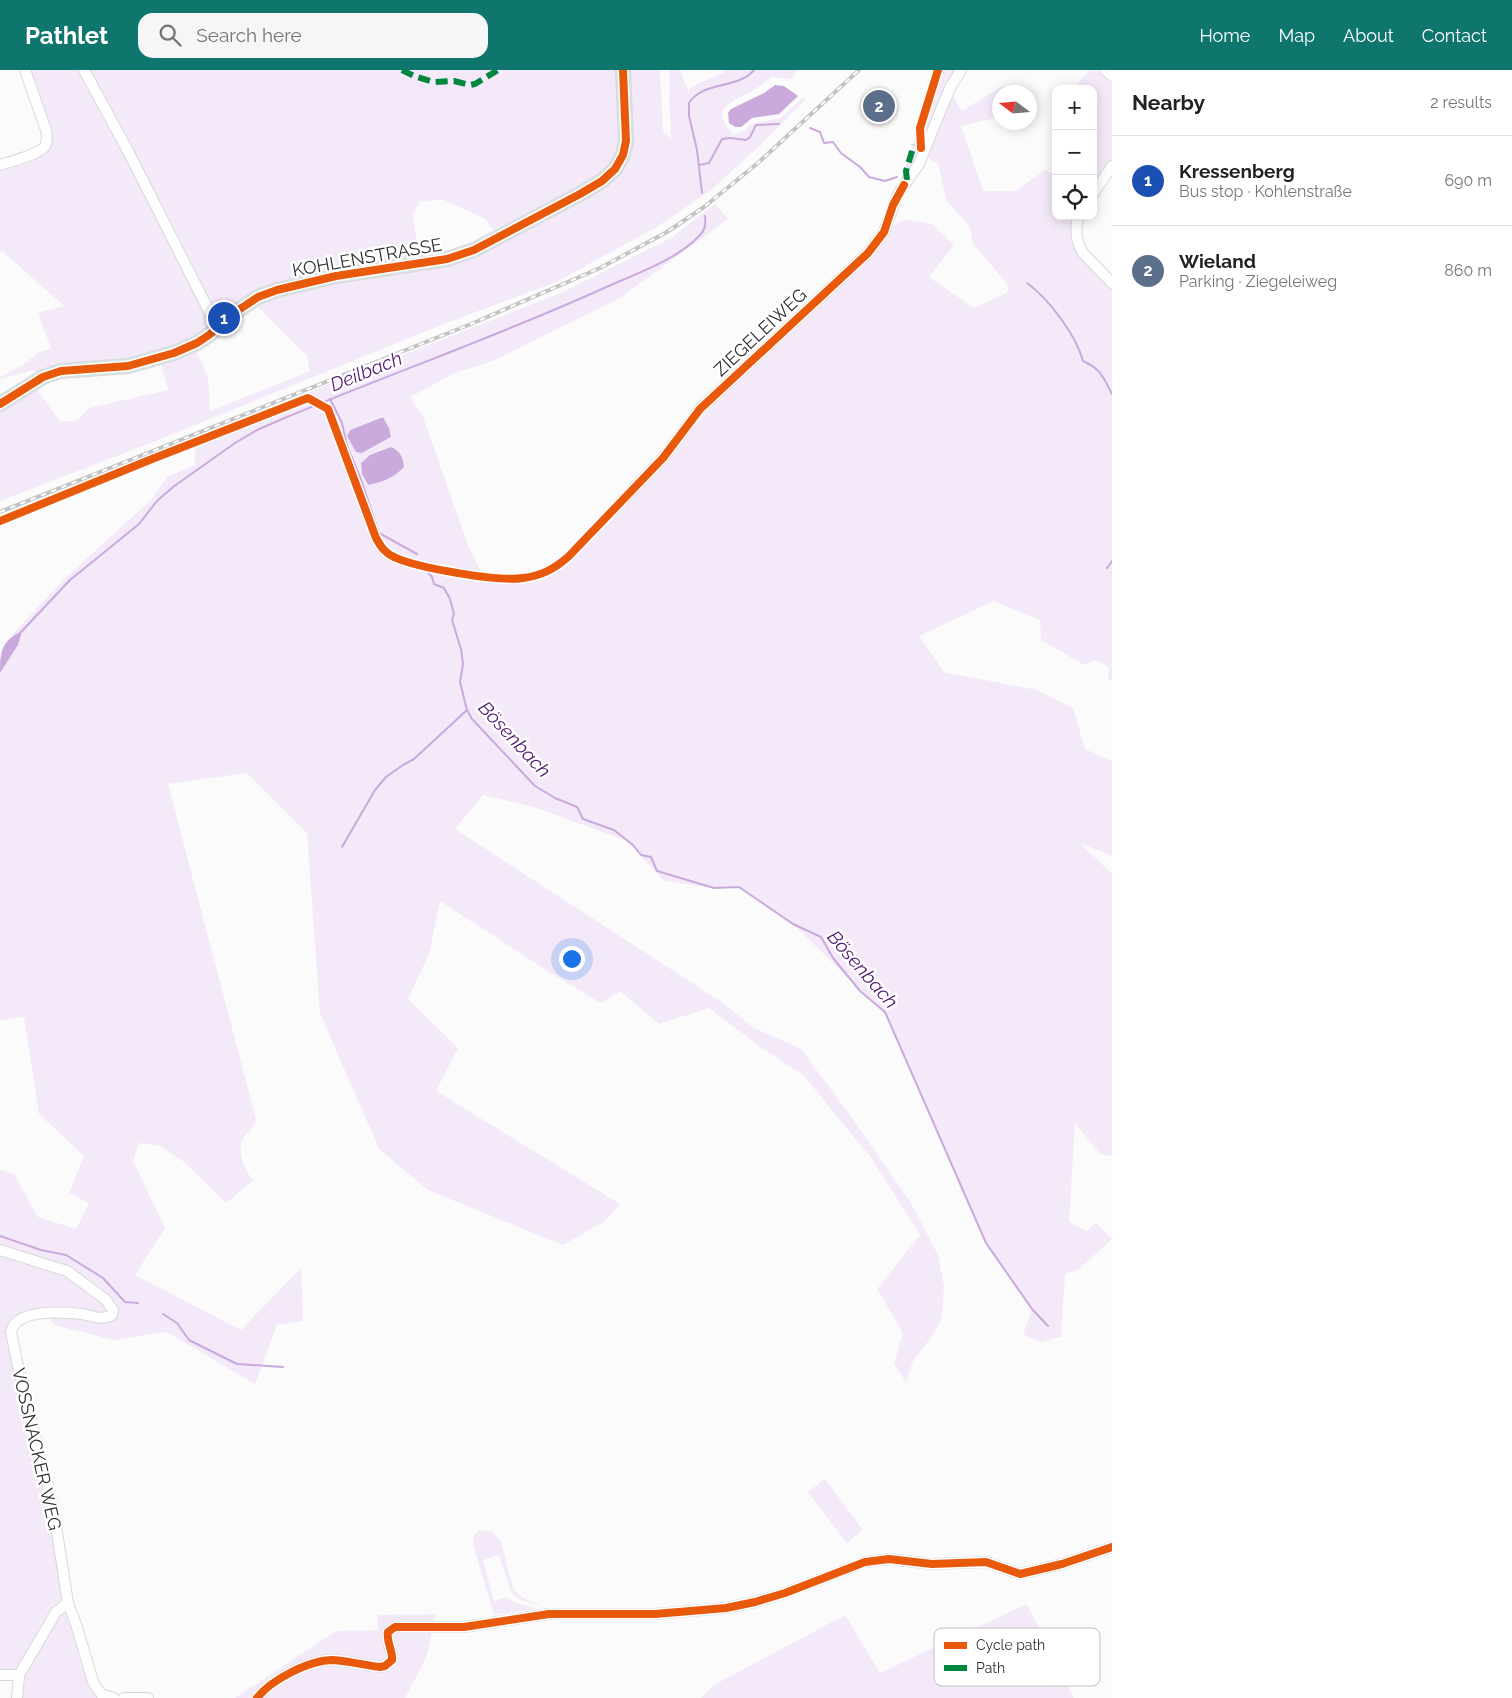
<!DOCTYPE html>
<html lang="en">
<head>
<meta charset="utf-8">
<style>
	:root { --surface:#fff; --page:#f6f6f6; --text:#222; --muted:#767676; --line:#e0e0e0; --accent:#0f766e }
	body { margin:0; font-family:Raleway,sans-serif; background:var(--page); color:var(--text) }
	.controls { position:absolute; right:15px; top:15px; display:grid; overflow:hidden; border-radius:10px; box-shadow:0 2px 12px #0003 }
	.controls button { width:45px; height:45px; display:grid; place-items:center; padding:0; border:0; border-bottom:1px solid var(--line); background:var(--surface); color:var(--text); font:25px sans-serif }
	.compass { position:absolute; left:992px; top:15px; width:45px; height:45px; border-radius:50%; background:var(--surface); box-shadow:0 2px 12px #0003; rotate:286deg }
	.you { position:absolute; left:571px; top:888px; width:18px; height:18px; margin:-12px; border:4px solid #fff; border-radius:50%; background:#1a73e8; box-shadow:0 0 0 8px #1a73e833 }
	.badge { display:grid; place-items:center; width:32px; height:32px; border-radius:50%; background:var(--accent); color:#fff; font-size:16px; font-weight:700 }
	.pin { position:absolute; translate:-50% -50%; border:2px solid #fff; box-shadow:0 1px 5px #0006 }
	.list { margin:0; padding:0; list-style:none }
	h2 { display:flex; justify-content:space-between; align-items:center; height:65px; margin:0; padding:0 20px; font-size:21px }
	h2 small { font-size:16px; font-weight:400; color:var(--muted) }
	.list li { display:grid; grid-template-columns:32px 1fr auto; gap:15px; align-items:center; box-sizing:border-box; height:90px; padding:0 20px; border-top:1px solid var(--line) }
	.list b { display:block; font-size:19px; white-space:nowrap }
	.list p { margin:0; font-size:16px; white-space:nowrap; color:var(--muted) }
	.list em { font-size:16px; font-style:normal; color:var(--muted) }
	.icon { flex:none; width:28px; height:28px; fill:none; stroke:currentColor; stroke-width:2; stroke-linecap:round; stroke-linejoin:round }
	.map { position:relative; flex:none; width:1112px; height:1628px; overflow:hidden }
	header { display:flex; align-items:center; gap:30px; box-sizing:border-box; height:70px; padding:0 25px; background:var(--accent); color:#fff }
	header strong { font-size:24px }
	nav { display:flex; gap:28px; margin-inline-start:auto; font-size:18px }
	.search { width:350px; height:45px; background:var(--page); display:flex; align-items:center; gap:12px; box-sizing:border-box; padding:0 18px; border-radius:15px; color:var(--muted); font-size:19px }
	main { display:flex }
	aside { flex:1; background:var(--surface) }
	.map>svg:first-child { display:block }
	.green { fill:#f3e9f9; fill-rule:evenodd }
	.water { fill:#caaadd }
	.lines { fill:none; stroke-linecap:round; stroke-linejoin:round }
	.stream { stroke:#caaadd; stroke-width:2 }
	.minor-casing { stroke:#d9d8d9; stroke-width:12 }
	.major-casing { stroke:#d9d8d9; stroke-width:16 }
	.minor { stroke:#fffeff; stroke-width:10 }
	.major { stroke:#d9e4e3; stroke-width:14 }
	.rail-casing { stroke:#c3c3c3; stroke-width:4 }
	.rail { stroke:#fff; stroke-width:2; stroke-dasharray:5.5; stroke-linecap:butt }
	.quiet { stroke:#00873e; stroke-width:6; stroke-dasharray:12 6; stroke-linecap:butt }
	.cycleway-casing { stroke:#fff; stroke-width:11 }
	.cycleway { stroke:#e8590c; stroke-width:8 }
	.labels { text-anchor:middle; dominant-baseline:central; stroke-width:5; stroke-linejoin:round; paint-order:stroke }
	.street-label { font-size:18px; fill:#313031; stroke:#fff }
	.water-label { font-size:19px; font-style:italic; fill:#53186f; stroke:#fff }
	.key { fill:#fff; stroke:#c1c1c1; stroke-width:1 }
	.key-label { font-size:14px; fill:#313031 }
</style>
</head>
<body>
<header>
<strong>Pathlet</strong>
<div class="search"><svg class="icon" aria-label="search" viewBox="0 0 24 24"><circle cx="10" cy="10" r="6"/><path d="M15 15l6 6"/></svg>Search here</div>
<nav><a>Home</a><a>Map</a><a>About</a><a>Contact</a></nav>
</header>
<main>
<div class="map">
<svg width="1112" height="1628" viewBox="0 0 1112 1628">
	<rect width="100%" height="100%" fill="#fcfbfc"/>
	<g class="green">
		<path d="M 26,0 L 83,0 L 213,255 L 196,269 L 148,286 L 43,305 L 33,300 L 0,309 L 0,307 L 23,295 L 38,283 L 51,278 L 38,243 L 64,236 L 2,181 L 0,183 L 0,96 L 47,76 Z"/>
		<path d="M 86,0 L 660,0 L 663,61 L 671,69 L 669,28 L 670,0 L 680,0 L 688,21 L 693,16 L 725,2 L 724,0 L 797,0 L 792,9 L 772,7 C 764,13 757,18 749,23 C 727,34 711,39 733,65 L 742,62 L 754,53 L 781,48 L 803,27 L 805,30 L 757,78 L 711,120 L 657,157 L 556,212 L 449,252 L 153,372 L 0,431 L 0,338 L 35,317 L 60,351 L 75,351 L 90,338 L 168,320 L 160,291 L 195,278 L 208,307 L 210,341 L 310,301 L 307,286 L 255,234 L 293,220 L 444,194 L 529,156 L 523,145 L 495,162 L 485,149 L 444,130 L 420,131 L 413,144 L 419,188 L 325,202 L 218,251 Z"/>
		<path d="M 935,0 L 955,0 L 938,33 L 918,90 L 905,110 L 901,109 L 925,40 Z"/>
		<path d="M 1090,0 C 1100,0 1105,6 1112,13 L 1112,89 L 1093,117 L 1093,19 L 1074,19 L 1074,17 Z"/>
		<path d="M 1004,15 L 1005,22 L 999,22 L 999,47 L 961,56 L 983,121 L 1015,121 L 1045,100 L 1056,106 L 1056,146 L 1075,146 C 1059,177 1093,200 1112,219 L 1112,611 L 1108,608 L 1109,597 L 1095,590 L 1084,595 L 1041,570 L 1040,550 L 994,531 L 919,566 L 944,602 L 1037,620 L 1073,638 L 1085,679 L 1112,691 L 1112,786 L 1080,773 L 1112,804 L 1112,1086 L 1100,1084 L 1075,1053 L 1069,1152 L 1086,1161 L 1096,1153 L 1112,1169 L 1079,1199 L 1065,1204 L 1061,1267 L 1040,1272 L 1023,1265 L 1032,1239 L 986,1173 L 885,944 L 793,854 L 739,817 L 714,818 L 664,811 L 627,771 L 534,737 L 483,725 L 455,759 L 723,933 L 754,958 L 801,979 L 850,1045 L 911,1133 L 938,1185 L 944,1216 L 942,1247 L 936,1261 L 913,1291 L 906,1312 L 894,1294 L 903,1263 L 877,1219 L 920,1165 L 872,1089 L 804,1006 L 762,978 L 709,938 L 659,954 L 620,921 L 601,933 L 549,902 L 440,831 L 429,884 L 408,929 L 458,978 L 436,1021 L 620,1134 L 605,1151 L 563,1175 L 428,1120 L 379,1079 L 320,943 L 307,763 L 247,703 L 168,714 L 256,1049 C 255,1061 247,1060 243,1069 C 236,1084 245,1099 253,1111 L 226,1133 L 183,1091 L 160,1076 L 139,1073 L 133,1091 L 165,1158 L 135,1205 L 241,1260 L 301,1198 L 303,1251 L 277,1255 L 255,1314 L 167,1262 L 114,1270 L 54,1255 L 45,1241 L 13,1254 L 52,1441 L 64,1525 L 18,1601 L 0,1606 L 0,1100 L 14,1104 L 38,1147 L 76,1159 L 89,1133 L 69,1123 L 84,1086 L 39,1044 L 24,947 L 0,951 L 0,603 L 18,575 L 21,562 L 11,566 L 63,510 L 152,429 L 167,407 L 195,395 L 195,379 L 285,333 L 322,317 L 563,222 L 671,168 L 715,134 L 728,149 L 620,228 L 495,290 L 455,303 L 410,327 L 422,344 L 469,478 L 482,503 L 506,507 L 506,511 L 523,510 L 551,502 L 568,488 L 664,390 L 746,299 L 891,157 L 906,149 L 932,154 L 954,175 L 929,207 L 974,238 L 1007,223 L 1009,216 L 973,174 L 970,157 L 946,130 L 939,96 L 926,86 L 951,23 L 962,41 ZM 383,346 L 389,357 L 391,368 L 362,383 L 356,382 L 347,366 L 349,360 ZM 391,377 C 400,381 403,387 404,396 C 394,408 382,412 367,415 L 362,404 L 361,392 L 370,385 Z"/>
		<path d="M 825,1409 L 863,1460 L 847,1473 L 808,1422 Z"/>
		<path d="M 480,1460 L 492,1462 L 501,1471 L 513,1519 L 523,1528 L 546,1538 L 518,1529 L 512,1524 L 499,1485 L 483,1490 L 494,1531 L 506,1527 L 516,1533 L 537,1539 L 494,1545 L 473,1474 L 474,1465 Z"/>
		<path d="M 1027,1534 L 1074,1628 L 701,1628 L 714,1615 L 845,1545 L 880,1603 Z"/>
		<path d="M 59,1540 L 69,1543 L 98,1612 L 108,1628 L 18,1628 L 20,1604 Z"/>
		<path d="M 436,1544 L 426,1588 L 405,1628 L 235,1628 L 336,1561 L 378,1560 L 378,1545 Z"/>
	</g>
	<g class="water">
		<path d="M 775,15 L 784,16 L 798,26 L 779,44 L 752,48 L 741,57 L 735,57 L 729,53 L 728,43 L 731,39 L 764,23 Z"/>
		<path d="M 383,347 L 389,358 L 391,367 L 362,383 L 356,382 L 347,366 L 350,360 Z"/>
		<path d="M 391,377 C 400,381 403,387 404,397 C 394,408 382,412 368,415 L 362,404 L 361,393 L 370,385 Z"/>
		<path d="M 22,561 L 18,575 L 0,603 C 0,582 1,571 22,561 Z"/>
	</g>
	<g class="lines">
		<g class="stream">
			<path d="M 810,58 L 820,62 L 824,73 L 833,72 L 841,83 L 860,97 L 869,107 L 885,111 L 897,107"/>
			<path d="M 699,95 L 709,93 L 722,69 L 730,68 L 746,70 L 750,67 L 756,55 L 779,54"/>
			<path d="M 702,123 L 697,80 L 689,46 L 689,33 C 704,10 737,20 754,0"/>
			<path d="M 1027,213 C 1049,229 1076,265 1083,291 C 1101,299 1103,307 1112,324"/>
			<path d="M 330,329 L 342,353 L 347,376 L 360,407 L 379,463 L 417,484"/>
			<path d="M 1107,498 L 1112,491"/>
			<path d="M 425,499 L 432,507 L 434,514 L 444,518 L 450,529 L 454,544 L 452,550 L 461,579 L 463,594 L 460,612 L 467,640 L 472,649 L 535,716 L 555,728 L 577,737 L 583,749 L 614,760 L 633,775 L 641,785 L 651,787 L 657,801 L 714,818 L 739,817 L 793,854 L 821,867 L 833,888 L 860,921 L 885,942 L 986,1173 L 1032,1239 L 1048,1256"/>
			<path d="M 21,562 L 70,510 L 139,454 L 157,431 L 173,417 L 235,373 L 257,360 L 280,350 C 387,305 496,267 602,219 C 632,205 675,191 698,167 C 705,161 706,155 705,146"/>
			<path d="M 342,777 L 375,720 L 386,707 L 403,695 L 414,689 L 467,640"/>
			<path d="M 0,1166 L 41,1180 L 66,1185 L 103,1208 L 125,1232 L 138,1233"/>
			<path d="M 163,1244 L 177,1253 L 189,1270 L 237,1294 L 283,1297"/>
		</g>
		<defs>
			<g id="minor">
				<path d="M 84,0 L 129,83 L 210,243 L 219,257"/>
				<path d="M 1105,0 L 1112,6"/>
				<path d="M 0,95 C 11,91 39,85 45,76 C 48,71 47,65 46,60 L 25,0"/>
				<path d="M 1093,124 L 1112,96"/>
				<path d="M 1079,146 C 1074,159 1076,171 1083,183 L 1112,213"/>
				<path d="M 623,430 L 663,388 L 700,339 L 868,183 L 884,162 L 898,124 L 919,94 L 942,37 L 951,16 L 961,0"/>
				<path d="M 0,1180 L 67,1201 L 105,1229 L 113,1240 L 112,1245 C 102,1251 93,1246 82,1244 C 63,1242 16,1238 11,1262 L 19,1301 L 53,1436 L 68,1533 L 77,1557 L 93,1612 L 101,1624 L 114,1628"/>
				<path d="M 0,1605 L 19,1605"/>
				<path d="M 17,1628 L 19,1605 L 56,1542 L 68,1533"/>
				<path d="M 124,1628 L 148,1628"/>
				<path d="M 257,1628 C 271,1610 309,1590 333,1590 C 348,1591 364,1595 380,1597 L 385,1596 L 392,1590 C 393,1580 386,1572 388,1562 L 395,1557 L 464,1557 L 549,1544 L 655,1544 L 726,1538 L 755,1532 L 785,1523 L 865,1492 L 889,1489 L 932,1494 L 986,1492 L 1020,1504 L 1062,1494 L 1112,1477"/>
			</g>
			<path id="major" d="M 0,334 L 43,307 L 61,301 L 128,296 L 174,283 L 197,273 L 209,265 L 240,239 L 258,227 L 277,220 L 336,206 L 447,189 L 474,180 L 580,124 L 602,111 L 615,99 L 623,85 L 626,71 L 623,0"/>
		</defs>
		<use href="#minor" class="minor-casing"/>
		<use href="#major" class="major-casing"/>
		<use href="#minor" class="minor"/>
		<use href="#major" class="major"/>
		<defs>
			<path id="rail" d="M 0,442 L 471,254 L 600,198 L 667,162 L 704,137 L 758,93 L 859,0"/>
		</defs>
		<use href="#rail" class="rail-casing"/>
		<use href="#rail" class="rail"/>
		<g class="quiet">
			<path d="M 402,0 L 414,6 L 434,12 L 454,11 L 470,15 L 475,14 L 498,0"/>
			<path d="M 907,110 L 906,101 L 914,75"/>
		</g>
		<defs>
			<g id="cycleway">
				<path d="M 921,78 L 920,58 L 938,0"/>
				<path d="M 0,334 L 43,307 L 61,301 L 128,296 L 174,283 L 197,273 L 209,265 L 240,239 L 258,227 L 277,220 L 336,206 L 447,189 L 474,180 L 580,124 L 602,111 L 615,99 L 623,85 L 626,71 L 623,0"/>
				<path d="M 0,451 L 152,389 L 308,328 L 328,339 L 376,468 C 381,477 385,483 394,487 C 417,498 499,512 523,508 C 541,506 554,499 568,487 L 663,388 L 700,339 L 868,183 L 884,162 L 893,135 L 904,115"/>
				<path d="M 257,1628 C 271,1610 309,1590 333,1590 C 348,1591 364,1595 380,1597 L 385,1596 L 392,1590 C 393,1580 386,1572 388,1562 L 395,1557 L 464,1557 L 549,1544 L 655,1544 L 726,1538 L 755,1532 L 785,1523 L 865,1492 L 889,1489 L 932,1494 L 986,1492 L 1020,1504 L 1062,1494 L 1112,1477"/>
			</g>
		</defs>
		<use href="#cycleway" class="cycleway-casing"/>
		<use href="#cycleway" class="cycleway"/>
	</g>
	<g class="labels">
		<g class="street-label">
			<text transform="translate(367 187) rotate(-10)">KOHLENSTRASSE</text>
			<text transform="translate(760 262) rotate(-43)">ZIEGELEIWEG</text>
			<text transform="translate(37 1379) rotate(77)">VOSSNACKER WEG</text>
		</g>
		<g class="water-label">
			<text transform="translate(366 301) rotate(-22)">Deilbach</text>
			<text transform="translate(515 669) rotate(47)">Bösenbach</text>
			<text transform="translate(863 899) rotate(49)">Bösenbach</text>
		</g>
	</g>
	<rect x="934" y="1558" width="166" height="58" rx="8" class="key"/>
	<rect x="944" y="1572" width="23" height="7" fill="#e8590c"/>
	<rect x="944" y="1595" width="23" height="6" fill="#00873e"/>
	<g class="key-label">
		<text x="976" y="1580">Cycle path</text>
		<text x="976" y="1603">Path</text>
	</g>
</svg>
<div class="controls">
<button>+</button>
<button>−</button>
<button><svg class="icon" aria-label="locate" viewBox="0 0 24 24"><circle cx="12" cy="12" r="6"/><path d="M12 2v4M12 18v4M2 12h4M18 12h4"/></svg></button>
</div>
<svg class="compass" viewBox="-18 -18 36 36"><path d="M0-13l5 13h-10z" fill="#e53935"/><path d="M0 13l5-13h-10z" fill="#767676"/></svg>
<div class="you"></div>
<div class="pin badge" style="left:224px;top:248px;background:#1a4fb4">1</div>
<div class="pin badge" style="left:879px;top:36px;background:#5c6f8a">2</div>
</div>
<aside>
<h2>Nearby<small>2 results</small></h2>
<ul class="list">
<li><span class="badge" style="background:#1a4fb4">1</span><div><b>Kressenberg</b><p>Bus stop · Kohlenstraße</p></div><em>690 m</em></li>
<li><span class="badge" style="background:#5c6f8a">2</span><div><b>Wieland</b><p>Parking · Ziegeleiweg</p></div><em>860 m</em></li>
</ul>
</aside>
</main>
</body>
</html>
